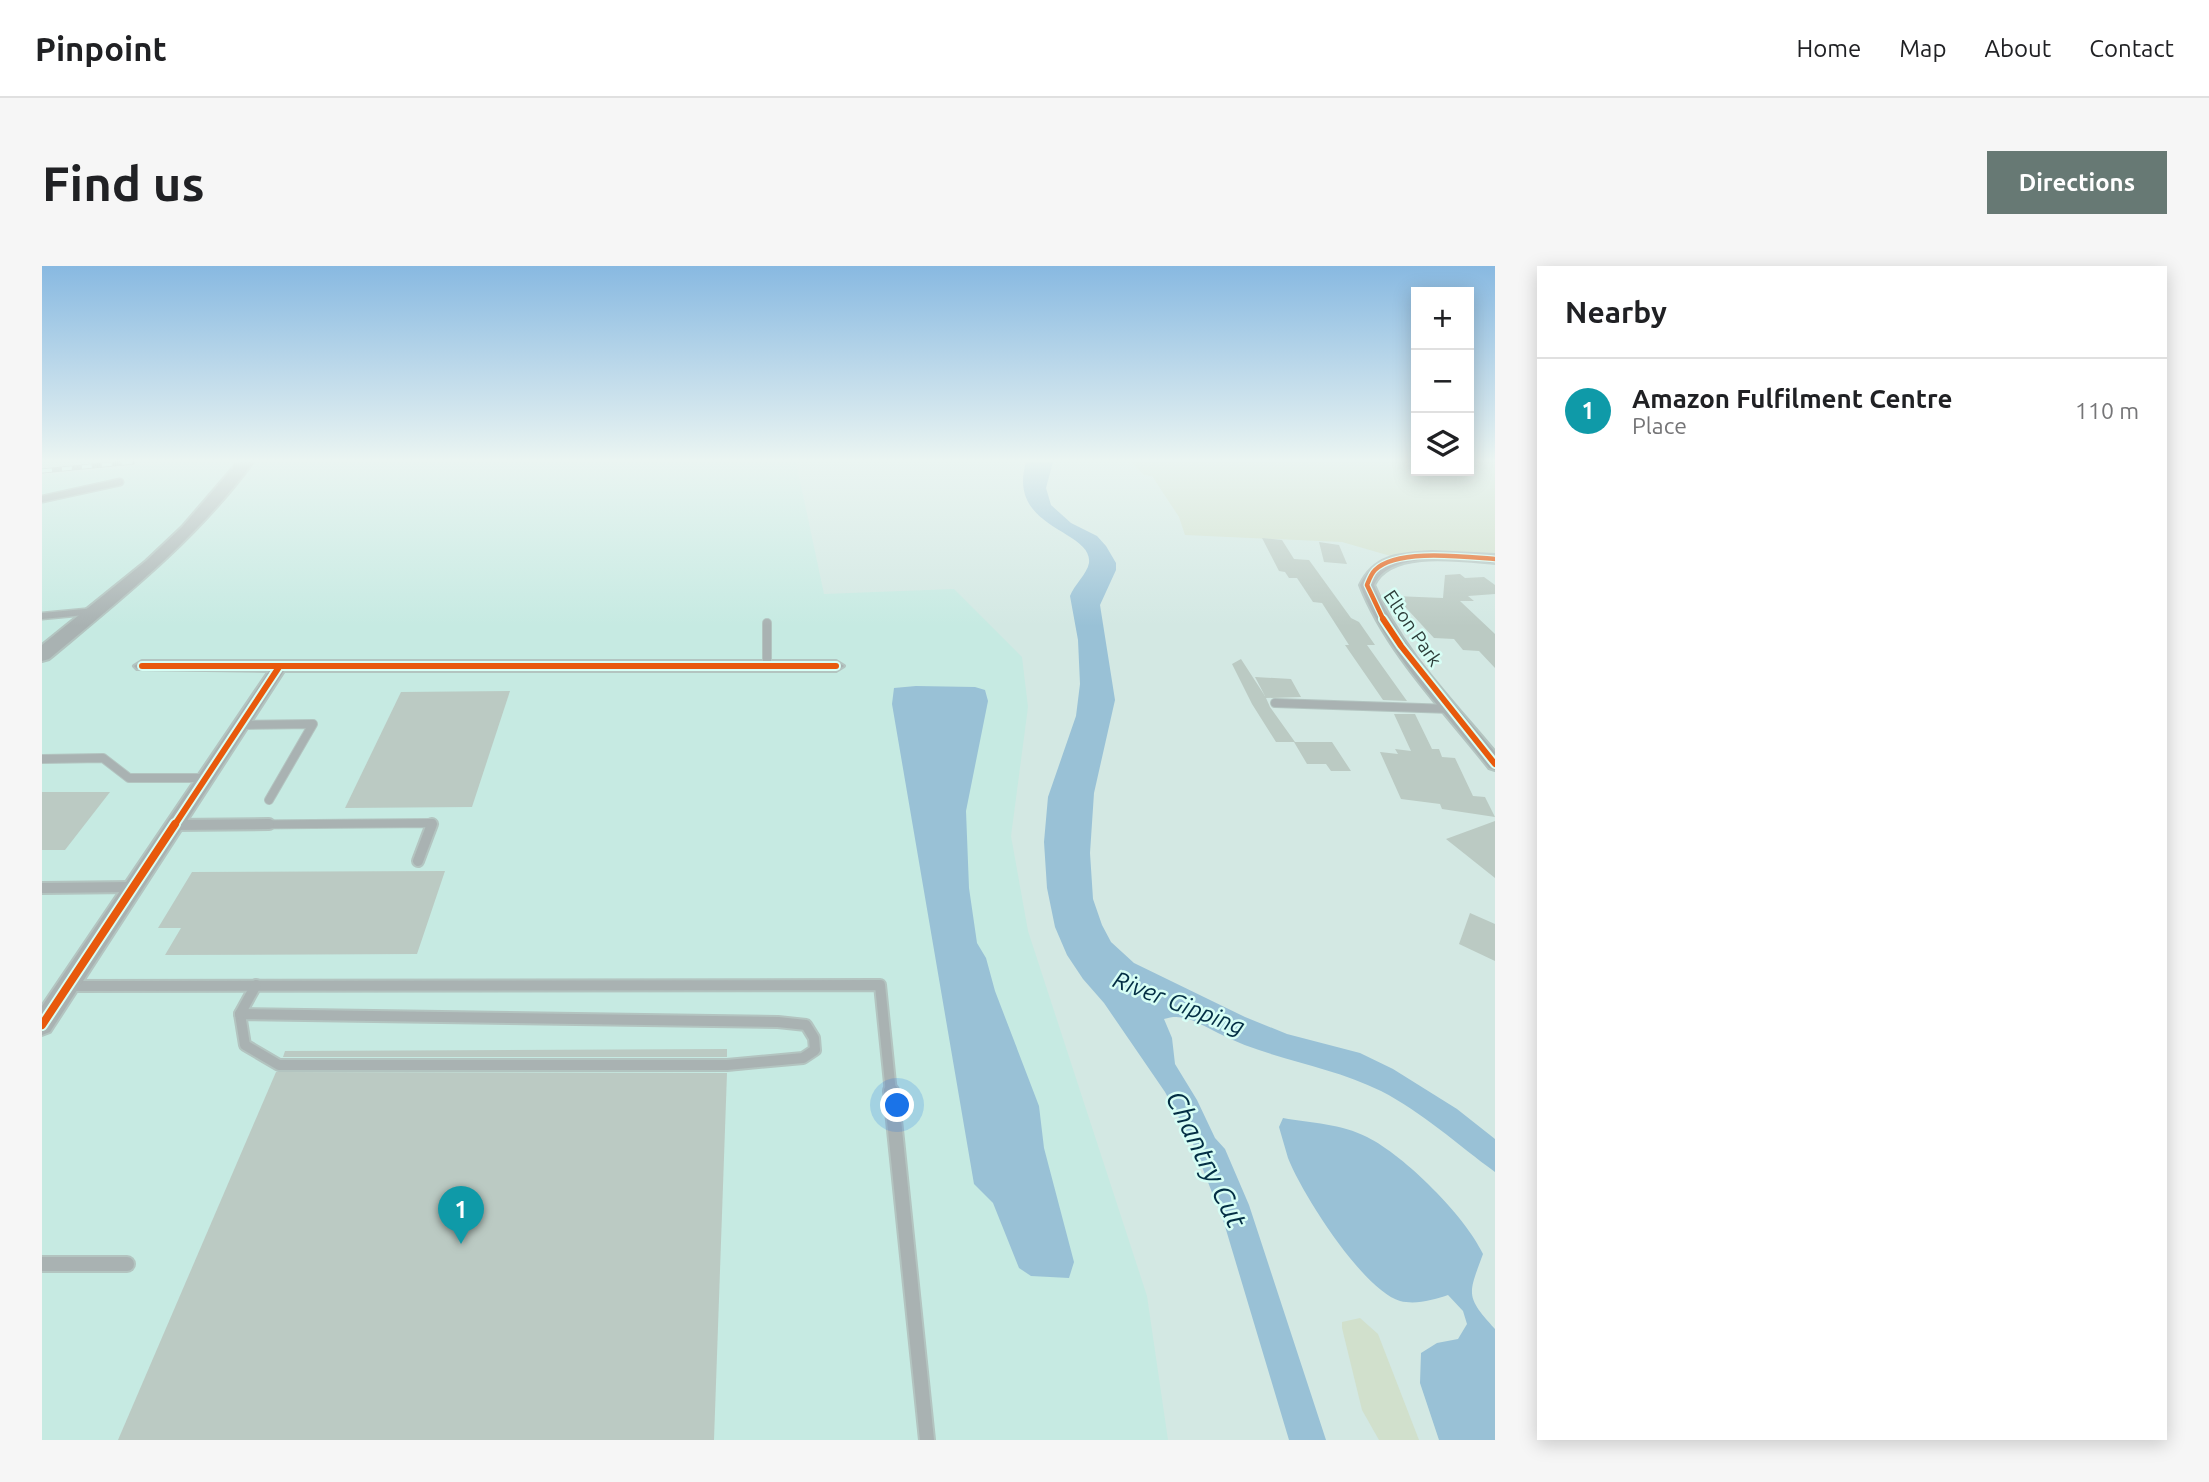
<!DOCTYPE html>
<html lang="en">
<head>
<meta charset="utf-8">
<style>
	:root { --surface:#fff; --page:#f6f6f6; --text:#202124; --muted:#757577; --line:#e0e0e0; --accent:#677974 }
	body { margin:0; font-family:Ubuntu,sans-serif; background:var(--page); color:var(--text) }
	.controls { position:absolute; right:21px; top:21px; display:grid; overflow:hidden; border-radius:0px; box-shadow:0 4px 18px #0003 }
	.controls button { width:63px; height:63px; display:grid; place-items:center; padding:0; border:0; border-bottom:2px solid var(--line); background:var(--surface); color:var(--text); font:35px sans-serif }
	.you { position:absolute; left:856px; top:840px; width:24px; height:24px; margin:-18px; border:5px solid #fff; border-radius:50%; background:#1a73e8; box-shadow:0 0 0 10px #1a73e833 }
	.badge { display:grid; place-items:center; width:46px; height:46px; border-radius:50%; background:var(--accent); color:#fff; font-size:23px; font-weight:700 }
	.pin { position:absolute; translate:-50% -58px; filter:drop-shadow(0 2px 4px #0008) }
	.pin::after { content:''; position:absolute; top:37px; width:24px; height:21px; background:inherit; clip-path:polygon(0 0,100% 0,50% 100%) }
	.list { margin:0; padding:0; list-style:none }
	h2 { display:flex; justify-content:space-between; align-items:center; height:91px; margin:0; padding:0 28px; font-size:30px }
	h2 small { font-size:23px; font-weight:400; color:var(--muted) }
	.list li { display:grid; grid-template-columns:46px 1fr auto; gap:21px; align-items:center; box-sizing:border-box; height:105px; padding:0 28px; border-top:2px solid var(--line) }
	.list b { display:block; font-size:26px; white-space:nowrap }
	.list p { margin:0; font-size:23px; white-space:nowrap; color:var(--muted) }
	.list em { font-size:23px; font-style:normal; color:var(--muted) }
	.icon { flex:none; width:38px; height:38px; fill:none; stroke:currentColor; stroke-width:2; stroke-linecap:round; stroke-linejoin:round }
	.map { position:relative; flex:none; width:1453px; height:1174px; overflow:hidden; border-radius:0px }
	header { display:flex; align-items:center; gap:42px; box-sizing:border-box; height:98px; padding:0 35px; background:var(--surface); border-bottom:2px solid var(--line) }
	header strong { font-size:33px }
	nav { display:flex; gap:38px; margin-inline-start:auto; font-size:24px }
	.intro { display:flex; align-items:center; justify-content:space-between; box-sizing:border-box; height:168px; padding:0 42px }
	h1 { margin:0; font-size:49px }
	.button { padding:18px 32px; border-radius:0px; background:var(--accent); color:#fff; font-size:24px; font-weight:700 }
	main { display:flex; gap:42px; padding:0 42px }
	aside { flex:1; background:var(--surface); border-radius:0px; box-shadow:0 4px 18px #0003 }
	.map>svg:first-child { display:block }
	.built { fill:#c6eae2 }
	.green { fill:#d1e0cc }
	.water { fill:#99c1d6 }
	.building { fill:#bbcac3 }
	.lines { fill:none; stroke-linecap:round; stroke-linejoin:round }
	.service-far3-casing { stroke:#b3c4c0; stroke-width:9 }
	.service-far2-casing { stroke:#b3c4c0; stroke-width:10 }
	.service-far1-casing { stroke:#b3c4c0; stroke-width:14 }
	.service-casing { stroke:#b3c4c0; stroke-width:18 }
	.minor-casing { stroke:#b3c4c0; stroke-width:4 }
	.tertiary-casing { stroke:#b3c4c0; stroke-width:4 }
	.service-far3 { stroke:#a9b2b2; stroke-width:6 }
	.service-far2 { stroke:#a9b2b2; stroke-width:8 }
	.service-far1 { stroke:#a9b2b2; stroke-width:10 }
	.service { stroke:#a9b2b2; stroke-width:14 }
	.minor { fill:#a9b2b2; fill-rule:evenodd }
	.tertiary { fill:#a9b2b2; fill-rule:evenodd }
	.rail-casing { stroke:#9da6a4; stroke-width:5 }
	.rail { stroke:#d7fef5; stroke-width:3.5; stroke-dasharray:10; stroke-linecap:butt }
	.cycleway-far2-casing { stroke:#d7fef5; stroke-width:7 }
	.cycleway-far1-casing { stroke:#d7fef5; stroke-width:10 }
	.cycleway-casing { stroke:#d7fef5; stroke-width:12 }
	.cycleway-far2 { stroke:#e8590c; stroke-width:4.5 }
	.cycleway-far1 { stroke:#e8590c; stroke-width:6 }
	.cycleway { stroke:#e8590c; stroke-width:8 }
	.labels { text-anchor:middle; dominant-baseline:central; stroke-width:5; stroke-linejoin:round; paint-order:stroke }
	.far-street-label { font-size:19px; fill:#2d3d39; stroke:#d7fef5 }
	.water-label { font-size:24px; font-style:italic; fill:#032e44; stroke:#d7fef5 }
	.near-water-label { font-size:28px; font-style:italic; fill:#032e44; stroke:#d7fef5 }
</style>
</head>
<body>
<header>
<strong>Pinpoint</strong>
<nav><a>Home</a><a>Map</a><a>About</a><a>Contact</a></nav>
</header>
<div class="intro"><h1>Find us</h1><a class="button">Directions</a></div>
<main>
<div class="map">
<svg width="1453" height="1174" viewBox="0 0 1453 1174">
	<rect width="100%" height="100%" fill="#d3e8e3"/>
	<path class="built" d="M 139,196 L 754,196 L 782,328 L 912,323 L 980,391 L 986,441 L 969,570 L 986,665 L 1105,1030 L 1126,1174 L 0,1174 L 0,209 Z"/>
	<g class="green">
		<path d="M 1089,196 L 1374,196 L 1374,205 L 1427,205 L 1427,196 L 1453,196 L 1453,294 L 1352,291 L 1300,276 L 1143,269 L 1137,251 L 1110,210 L 1102,209 Z"/>
		<path d="M 1318,1052 L 1336,1068 L 1377,1174 L 1337,1174 L 1320,1144 L 1300,1062 L 1300,1056 Z"/>
	</g>
	<g class="water">
		<path d="M 984,196 L 1011,196 L 1004,222 L 1009,239 L 1029,257 L 1055,270 L 1064,280 L 1074,297 L 1074,304 L 1058,339 L 1073,434 L 1052,527 L 1048,587 L 1051,633 L 1060,659 L 1069,676 L 1092,697 L 1203,751 L 1245,768 L 1318,787 L 1351,803 L 1415,843 L 1453,873 L 1453,906 C 1416,879 1380,846 1339,825 C 1287,799 1228,794 1176,767 C 1158,758 1142,746 1122,753 L 1130,772 L 1133,798 L 1155,834 L 1173,872 L 1183,883 L 1207,939 L 1284,1174 L 1247,1174 L 1182,957 L 1151,878 L 1123,826 L 1062,737 L 1041,713 L 1025,689 L 1013,661 L 1005,622 L 1002,576 L 1006,531 L 1034,450 L 1038,418 L 1036,374 L 1028,330 C 1032,319 1045,308 1047,297 C 1051,263 964,264 984,196 Z"/>
		<path d="M 874,420 L 933,421 L 943,424 L 946,435 L 924,545 L 927,622 L 935,677 L 944,692 L 953,725 L 997,840 L 1002,882 L 1032,996 L 1027,1012 L 989,1010 L 977,1002 L 951,937 L 932,918 L 850,438 L 852,422 Z"/>
		<path d="M 1241,852 C 1269,857 1300,858 1325,871 C 1363,890 1423,950 1441,988 C 1426,1029 1423,1030 1453,1063 L 1453,1174 L 1397,1174 L 1378,1117 L 1379,1087 L 1395,1077 L 1416,1073 L 1425,1058 L 1421,1045 L 1406,1029 C 1391,1034 1374,1039 1358,1035 C 1321,1024 1260,928 1246,892 C 1243,882 1240,871 1237,861 Z"/>
	</g>
	<g class="building">
		<path d="M 1220,272 L 1240,274 L 1252,293 L 1267,294 L 1309,352 L 1317,356 L 1333,379 L 1325,379 L 1365,435 L 1341,434 L 1303,379 L 1307,379 L 1280,337 L 1271,336 L 1255,312 L 1247,312 L 1243,306 L 1237,305 Z"/>
		<path d="M 1277,276 L 1297,279 L 1305,298 L 1282,296 Z"/>
		<path d="M 1418,308 L 1423,312 L 1442,311 L 1453,319 L 1453,328 L 1426,330 L 1432,335 L 1418,335 L 1453,368 L 1453,402 L 1437,385 L 1421,384 L 1412,373 L 1392,372 L 1353,330 L 1401,332 L 1403,309 Z"/>
		<path d="M 1199,393 L 1223,430 L 1213,411 L 1249,413 L 1259,431 L 1224,432 L 1228,441 L 1253,476 L 1290,476 L 1309,505 L 1289,505 L 1284,498 L 1265,498 L 1252,476 L 1234,476 L 1210,438 L 1190,398 Z"/>
		<path d="M 468,425 L 430,541 L 303,542 L 359,426 Z"/>
		<path d="M 1352,448 L 1373,448 L 1390,483 L 1397,483 L 1400,491 L 1413,492 L 1431,530 L 1443,531 L 1453,551 L 1400,543 L 1398,538 L 1359,533 L 1338,486 L 1356,488 L 1353,483 L 1369,485 Z"/>
		<path d="M 0,526 L 68,526 L 23,584 L 0,584 Z"/>
		<path d="M 1453,555 L 1453,612 L 1404,573 Z"/>
		<path d="M 403,605 L 375,688 L 123,689 L 139,662 L 116,662 L 150,606 Z"/>
		<path d="M 1428,647 L 1453,658 L 1453,695 L 1417,678 Z"/>
		<path d="M 685,783 L 685,791 L 241,791 L 243,785 Z"/>
		<path d="M 234,806 L 685,807 L 672,1174 L 76,1174 Z"/>
	</g>
	<g class="lines">
		<defs>
			<g id="service-far3">
				<path d="M 0,233 L 78,216"/>
				<path d="M 0,350 L 53,345"/>
			</g>
			<g id="service-far2">
				<path d="M 725,357 L 725,400"/>
				<path d="M 1233,437 L 1409,443"/>
				<path d="M 199,459 L 271,458 L 227,534"/>
				<path d="M 0,493 L 61,492 L 87,512 L 164,512"/>
				<path d="M 132,559 L 390,557 L 389,560"/>
			</g>
			<g id="service-far1">
				<path d="M 132,559 L 227,558"/>
				<path d="M 376,595 L 390,558"/>
				<path d="M 0,622 L 91,621"/>
				<path d="M 26,720 L 838,719 L 849,827"/>
				<path d="M 198,748 L 736,756 L 764,759 L 772,772 L 773,784 L 761,792 L 685,799 L 237,799 L 203,779 Z"/>
				<path d="M 198,748 L 214,719"/>
			</g>
			<g id="service">
				<path d="M 849,825 L 885,1174"/>
				<path d="M 0,998 L 85,998"/>
			</g>
			<g id="minor">
				<path d="M 1390,286 L 1453,289 L 1453,297 C 1419,294 1348,283 1332,319 C 1358,382 1410,434 1453,486 L 1453,504 L 1447,502 C 1403,446 1344,386 1318,319 C 1333,288 1359,288 1390,286 Z"/>
				<path d="M 100,395 L 794,395 L 802,400 L 794,405 L 242,405 L 8,766 L 0,769 L 0,740 L 227,405 L 95,403 L 92,400 Z"/>
			</g>
			<path id="tertiary" d="M 196,196 L 211,196 C 154,274 80,332 7,393 L 0,395 L 0,379 L 104,295 L 140,261 Z"/>
		</defs>
		<use href="#service-far3" class="service-far3-casing"/>
		<use href="#service-far2" class="service-far2-casing"/>
		<use href="#service-far1" class="service-far1-casing"/>
		<use href="#service" class="service-casing"/>
		<use href="#minor" class="minor-casing"/>
		<use href="#tertiary" class="tertiary-casing"/>
		<use href="#service-far3" class="service-far3"/>
		<use href="#service-far2" class="service-far2"/>
		<use href="#service-far1" class="service-far1"/>
		<use href="#service" class="service"/>
		<use href="#minor" class="minor"/>
		<use href="#tertiary" class="tertiary"/>
		<defs>
			<path id="rail" d="M 0,205 L 91,196"/>
		</defs>
		<use href="#rail" class="rail-casing"/>
		<use href="#rail" class="rail"/>
		<defs>
			<path id="cycleway-far2" d="M 1342,355 L 1325,319 C 1327,314 1329,308 1333,304 C 1355,282 1424,291 1453,293"/>
			<g id="cycleway-far1">
				<path d="M 1341,353 L 1359,380 L 1453,498"/>
				<path d="M 100,400 L 794,400"/>
				<path d="M 132,560 L 237,401"/>
			</g>
			<path id="cycleway" d="M 0,759 L 133,558"/>
		</defs>
		<use href="#cycleway-far2" class="cycleway-far2-casing"/>
		<use href="#cycleway-far1" class="cycleway-far1-casing"/>
		<use href="#cycleway" class="cycleway-casing"/>
		<use href="#cycleway-far2" class="cycleway-far2"/>
		<use href="#cycleway-far1" class="cycleway-far1"/>
		<use href="#cycleway" class="cycleway"/>
	</g>
	<linearGradient id="sky" x2="0" y2="1"><stop stop-color="#88b9e1"/><stop offset="0.54" stop-color="#ebf5f2"/><stop offset="1" stop-color="#ebf5f2" stop-opacity="0"/></linearGradient>
	<rect width="1453" height="360" fill="url(#sky)"/>
	<g class="labels">
		<g class="far-street-label">
			<text transform="translate(1371 362) rotate(56)">Elton Park</text>
		</g>
		<g class="water-label">
			<text transform="translate(1137 737) rotate(21)">River Gipping</text>
		</g>
		<g class="near-water-label">
			<text transform="translate(1165 893) rotate(64)">Chantry Cut</text>
		</g>
	</g>
</svg>
<div class="controls">
<button>+</button>
<button>−</button>
<button><svg class="icon" aria-label="layers" viewBox="0 0 24 24"><path d="M12 4l9 5-9 5-9-5zM3 14l9 5 9-5"/></svg></button>
</div>
<div class="you"></div>
<div class="pin badge" style="left:419px;top:978px;background:#0f9aa8">1</div>
</div>
<aside>
<h2>Nearby<small></small></h2>
<ul class="list">
<li><span class="badge" style="background:#0f9aa8">1</span><div><b>Amazon Fulfilment Centre</b><p>Place</p></div><em>110 m</em></li>
</ul>
</aside>
</main>
</body>
</html>
